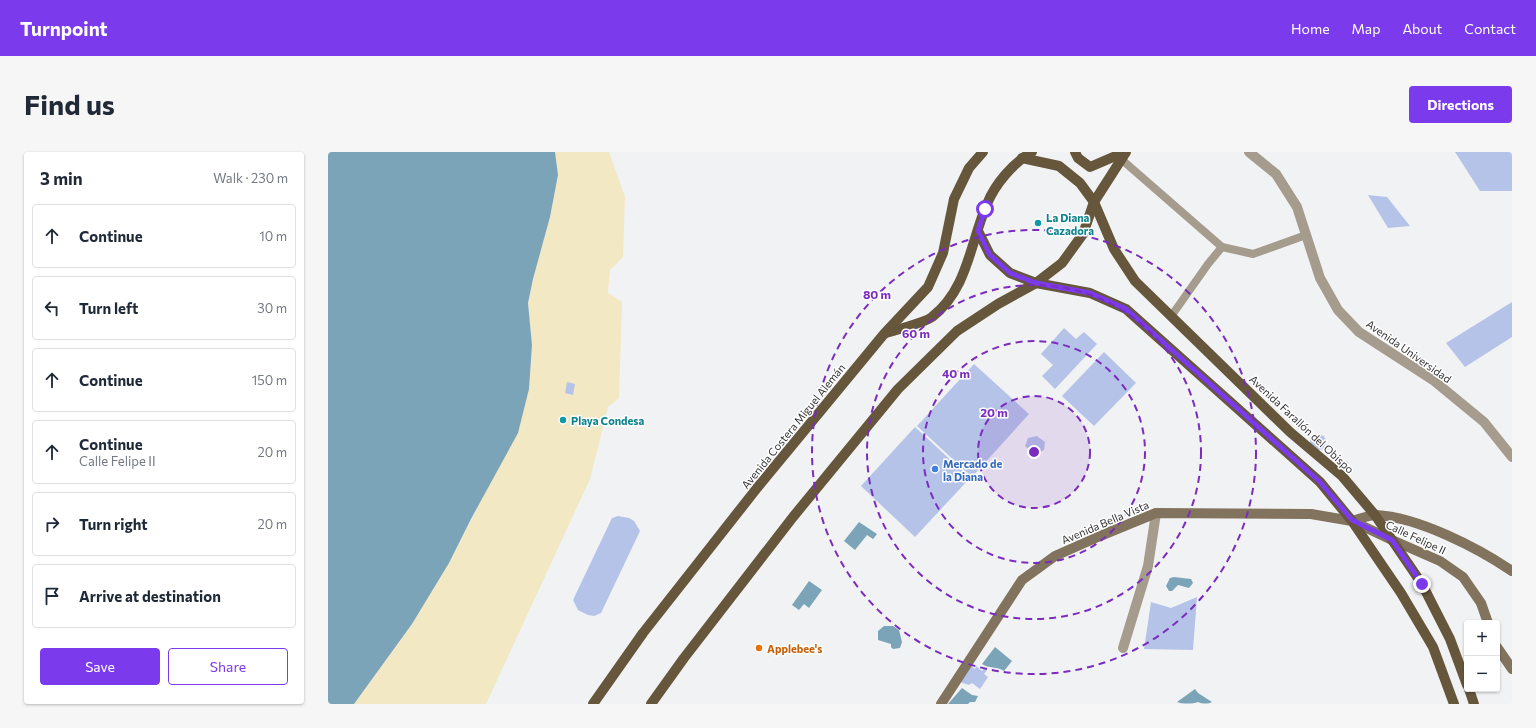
<!DOCTYPE html>
<html lang="en">
<head>
<meta charset="utf-8">
<style>
	:root { --surface:#fff; --page:#f6f6f7; --text:#1f2937; --muted:#747a83; --line:#e0e1e3; --accent:#7c3aed }
	body { margin:0; font-family:Commissioner,sans-serif; background:var(--page); color:var(--text) }
	.controls { position:absolute; right:12px; bottom:12px; display:grid; overflow:hidden; border-radius:4px; box-shadow:0 1px 3px #0004 }
	.controls button { width:36px; height:36px; display:grid; place-items:center; padding:0; border:0; border-bottom:1px solid var(--line); background:var(--surface); color:var(--text); font:20px sans-serif }
	.stop { position:absolute; width:12px; height:12px; margin:-9px; border:3px solid #7c3aed; border-radius:50%; background:#fff }
	.stop.end { background:#7c3aed; border-color:#fff; box-shadow:0 1px 4px #0008 }
	.list { margin:0; padding:0; list-style:none }
	h2 { display:flex; justify-content:space-between; align-items:center; height:52px; margin:0; padding:0 16px; font-size:17px }
	h2 small { font-size:13px; font-weight:400; color:var(--muted) }
	.list li { display:grid; grid-template-columns:26px 1fr auto; gap:12px; align-items:center; box-sizing:border-box; height:64px; margin:0 8px 8px; padding:0 8px; border:1px solid var(--line); border-radius:4px }
	.list b { display:block; font-size:15px; white-space:nowrap }
	.list p { margin:0; font-size:13px; white-space:nowrap; color:var(--muted) }
	.list em { font-size:13px; font-style:normal; color:var(--muted) }
	.actions { display:flex; gap:8px; padding:12px 16px }
	.actions a { flex:1; padding:9px 0; border:1px solid var(--accent); border-radius:4px; text-align:center; font-size:14px; color:var(--accent) }
	.actions .main { background:var(--accent); color:#fff }
	.icon { flex:none; width:22px; height:22px; fill:none; stroke:currentColor; stroke-width:2; stroke-linecap:round; stroke-linejoin:round }
	.map { position:relative; flex:none; width:1184px; height:552px; overflow:hidden; border-radius:4px }
	header { display:flex; align-items:center; gap:24px; box-sizing:border-box; height:56px; padding:0 20px; background:var(--accent); color:#fff }
	header strong { font-size:19px }
	nav { display:flex; gap:22px; margin-inline-start:auto; font-size:14px }
	.intro { display:flex; align-items:center; justify-content:space-between; box-sizing:border-box; height:96px; padding:0 24px }
	h1 { margin:0; font-size:28px }
	.button { padding:10px 18px; border-radius:4px; background:var(--accent); color:#fff; font-size:14px; font-weight:700 }
	main { display:flex; gap:24px; padding:0 24px }
	aside { flex:1; background:var(--surface); border-radius:4px; box-shadow:0 1px 3px #0004 }
	.map>svg:first-child { display:block }
	.sand { fill:#f2e8c3 }
	.water { fill:#7ba4b9 }
	.building { fill:#b5c3e8 }
	.lines { fill:none; stroke-linecap:round; stroke-linejoin:round }
	.lane { stroke:#a69c8d; stroke-width:8 }
	.street { stroke:#a69c8d; stroke-width:10 }
	.secondary { stroke:#81735d; stroke-width:10 }
	.primary { stroke:#66563b; stroke-width:10 }
	.route { stroke:#7c3aed; stroke-width:5 }
	.ring { fill:none; stroke:#7b2cbf; stroke-width:2; stroke-dasharray:7 5 }
	.culture-dot { fill:#0f9aa8; stroke:#fff; stroke-width:1.5 }
	.shop-dot { fill:#3f7fe0; stroke:#fff; stroke-width:1.5 }
	.food-dot { fill:#e8710a; stroke:#fff; stroke-width:1.5 }
	.labels { text-anchor:middle; dominant-baseline:central; stroke-width:3; stroke-linejoin:round; paint-order:stroke }
	.culture-label { font-size:11px; font-weight:bold; fill:#0d838f; stroke:#fff; text-anchor:start }
	.street-label { font-size:11px; fill:#343435; stroke:#fff }
	.shop-label { font-size:11px; font-weight:bold; fill:#366cbe; stroke:#fff; text-anchor:start }
	.food-label { font-size:11px; font-weight:bold; fill:#c56008; stroke:#fff; text-anchor:start }
	.centre { fill:#7b2cbf; stroke:#fff; stroke-width:2 }
	.ring-label { font-size:12px; text-anchor:middle; font-weight:bold; fill:#7b2cbf; stroke:#fff; stroke-width:3; stroke-linejoin:round; paint-order:stroke }
</style>
</head>
<body>
<header>
<strong>Turnpoint</strong>
<nav><a>Home</a><a>Map</a><a>About</a><a>Contact</a></nav>
</header>
<div class="intro"><h1>Find us</h1><a class="button">Directions</a></div>
<main>
<aside>
<h2>3 min<small>Walk · 230 m</small></h2>
<ul class="list">
<li><svg class="icon" aria-label="ahead" viewBox="0 0 24 24"><path d="M12 20V5M6 11l6-6 6 6"/></svg><div><b>Continue</b></div><em>10 m</em></li>
<li><svg class="icon" aria-label="left" viewBox="0 0 24 24"><path d="M17 20v-9H6M10 6l-5 5 5 5"/></svg><div><b>Turn left</b></div><em>30 m</em></li>
<li><svg class="icon" aria-label="ahead" viewBox="0 0 24 24"><path d="M12 20V5M6 11l6-6 6 6"/></svg><div><b>Continue</b></div><em>150 m</em></li>
<li><svg class="icon" aria-label="ahead" viewBox="0 0 24 24"><path d="M12 20V5M6 11l6-6 6 6"/></svg><div><b>Continue</b><p>Calle Felipe II</p></div><em>20 m</em></li>
<li><svg class="icon" aria-label="right" viewBox="0 0 24 24"><path d="M7 20v-9h11M14 6l5 5-5 5"/></svg><div><b>Turn right</b></div><em>20 m</em></li>
<li><svg class="icon" aria-label="arrive" viewBox="0 0 24 24"><path d="M6 21V4h12l-3 4 3 4H6"/></svg><div><b>Arrive at destination</b></div></li>
</ul>
<div class="actions"><a class="main">Save</a><a>Share</a></div>
</aside>
<div class="map">
<svg width="1184" height="552" viewBox="0 0 1184 552">
	<rect width="100%" height="100%" fill="#f1f2f4"/>
	<path class="sand" d="M 227,0 L 281,0 L 297,45 L 295,105 L 282,118 L 280,141 L 294,150 L 291,246 L 280,255 L 262,327 L 158,552 L 26,552 L 84,472 L 121,411 L 157,341 L 201,237 L 204,193 L 200,151 L 205,127 L 222,65 L 230,23 Z"/>
	<g class="water">
		<path d="M 0,0 L 227,0 L 230,23 L 222,65 L 205,127 L 200,151 L 204,193 L 201,237 L 190,281 L 143,367 L 121,411 L 84,472 L 26,552 L 0,552 Z"/>
		<path d="M 531,370 L 549,382 L 545,387 L 539,383 L 527,398 L 516,389 Z"/>
		<path d="M 846,425 L 863,427 L 865,431 L 861,436 L 850,433 L 844,439 L 841,439 L 838,434 L 842,426 Z"/>
		<path d="M 481,429 L 494,438 L 481,456 L 476,452 L 471,458 L 464,453 Z"/>
		<path d="M 556,474 L 565,474 L 571,478 L 574,490 L 572,496 L 565,497 L 563,495 L 563,492 L 550,488 L 550,479 Z"/>
		<path d="M 667,495 L 684,509 L 676,519 C 669,514 661,517 654,512 Z"/>
		<path d="M 634,536 L 644,543 L 650,544 L 647,550 L 642,550 L 640,552 L 620,552 Z"/>
		<path d="M 867,537 L 870,541 L 884,550 C 880,552 875,552 870,550 C 865,552 854,552 849,550 Z"/>
	</g>
	<g class="building">
		<path d="M 1127,0 L 1184,0 L 1184,39 L 1152,39 Z"/>
		<path d="M 1040,43 L 1059,45 L 1082,74 L 1060,76 Z"/>
		<path d="M 1184,150 L 1184,185 L 1137,215 L 1118,191 Z"/>
		<path d="M 736,176 L 748,187 L 756,180 L 769,192 L 727,237 L 714,224 L 725,213 L 713,202 Z"/>
		<path d="M 776,200 L 808,231 L 766,274 L 734,244 Z"/>
		<path d="M 646,212 L 701,262 L 644,325 L 589,274 Z"/>
		<path d="M 239,230 L 247,232 L 245,243 L 237,241 Z"/>
		<path d="M 587,275 L 642,326 L 587,385 L 533,334 Z"/>
		<circle cx="990" cy="290" r="8"/>
		<path d="M 709,284 L 717,290 L 716,298 L 707,303 L 697,294 L 700,286 Z"/>
		<path d="M 290,364 L 301,366 L 306,369 L 312,379 L 273,461 L 266,464 L 260,463 L 250,458 L 245,448 L 284,366 Z"/>
		<path d="M 869,445 L 865,498 L 816,497 L 823,450 L 843,456 Z"/>
		<path d="M 643,514 L 647,517 L 648,514 L 654,519 L 656,516 L 659,518 L 656,522 L 660,525 L 652,537 L 644,531 L 641,533 L 632,530 Z"/>
	</g>
	<g class="lines">
		<g class="lane">
			<path d="M 793,7 L 894,95 L 880,112 L 844,163"/>
			<path d="M 894,95 L 925,102 L 978,83"/>
		</g>
		<g class="street">
			<path d="M 921,0 L 948,22 L 969,55 L 992,126 L 1010,158 L 1031,180 L 1105,228 L 1156,270 L 1184,305"/>
			<path d="M 795,496 L 820,414 L 828,361"/>
		</g>
		<g class="secondary">
			<path d="M 1024,369 C 1032,367 1041,363 1048,363 C 1090,365 1150,396 1184,419"/>
			<path d="M 1169,495 L 1184,517"/>
			<path d="M 613,552 L 694,428 L 727,404 L 772,384 L 828,361 L 983,362 L 1024,369 L 1064,388 L 1112,409 L 1135,425 L 1153,451 L 1160,471"/>
		</g>
		<g class="primary">
			<path d="M 747,0 L 750,6 L 762,15 L 797,0"/>
			<path d="M 694,6 L 731,14 L 752,31 L 766,50 L 786,97 L 807,129 L 962,280 L 1014,324 L 1047,363 L 1094,432 L 1122,487 L 1139,533"/>
			<path d="M 650,79 L 662,103 L 682,121 L 708,131 L 762,141 L 798,157 L 992,330 L 1024,369 L 1073,441 L 1105,495 L 1126,552"/>
			<path d="M 558,181 C 568,178 598,170 604,165 C 640,137 642,91 659,52 C 667,32 685,11 704,0"/>
			<path d="M 1141,537 L 1146,552"/>
			<path d="M 265,552 L 315,481 L 429,336 L 556,182 L 600,135 L 615,101 L 626,47 L 641,16 L 655,0"/>
			<path d="M 323,552 L 356,506 L 465,365 L 570,237 L 629,179 L 670,152 L 708,131 L 734,111 L 755,82 L 766,50 L 798,0"/>
		</g>
	</g>
	<g class="lines">
		<path class="route" d="M 657,57 L 650,79 L 662,103 L 682,121 L 708,131 L 762,141 L 798,157 L 992,330 L 1024,368 L 1064,388 L 1094,432"/>
	</g>
	<circle cx="706" cy="300" r="56" fill="#7b2cbf" fill-opacity=".12"/>
	<g class="ring">
		<circle cx="706" cy="300" r="56"/>
		<circle cx="706" cy="300" r="111"/>
		<circle cx="706" cy="300" r="167"/>
		<circle cx="706" cy="300" r="222"/>
	</g>
	<g class="culture-dot">
		<circle cx="710" cy="71" r="4"/>
		<circle cx="235" cy="268" r="4"/>
	</g>
	<circle class="shop-dot" cx="607" cy="317" r="4"/>
	<circle class="food-dot" cx="431" cy="496" r="4"/>
	<g class="labels">
		<g class="culture-label">
			<text x="718" y="65">La Diana<tspan x="718" dy="13">Cazadora</tspan></text>
			<text x="243" y="268">Playa Condesa</text>
		</g>
		<g class="street-label">
			<text transform="translate(1081 199) rotate(35)">Avenida Universidad</text>
			<text transform="translate(974 272) rotate(43)">Avenida Farallón del Obispo</text>
			<text transform="translate(465 274) rotate(-51)">Avenida Costera Miguel Alemán</text>
			<text transform="translate(777 370) rotate(-23)">Avenida Bella Vista</text>
			<text transform="translate(1088 385) rotate(25)">Calle Felipe II</text>
		</g>
		<g class="shop-label">
			<text x="615" y="311">Mercado de<tspan x="615" dy="13">la Diana</tspan></text>
		</g>
		<g class="food-label">
			<text x="439" y="496">Applebee's</text>
		</g>
	</g>
	<circle cx="706" cy="300" r="6" class="centre"/>
	<g class="ring-label">
		<text x="549" y="147">80 m</text>
		<text x="588" y="186">60 m</text>
		<text x="628" y="226">40 m</text>
		<text x="666" y="265">20 m</text>
	</g>
</svg>
<div class="controls">
<button>+</button>
<button>−</button>
</div>
<div class="stop" style="left:657px;top:57px"></div>
<div class="stop end" style="left:1094px;top:432px"></div>
</div>
</main>
</body>
</html>
